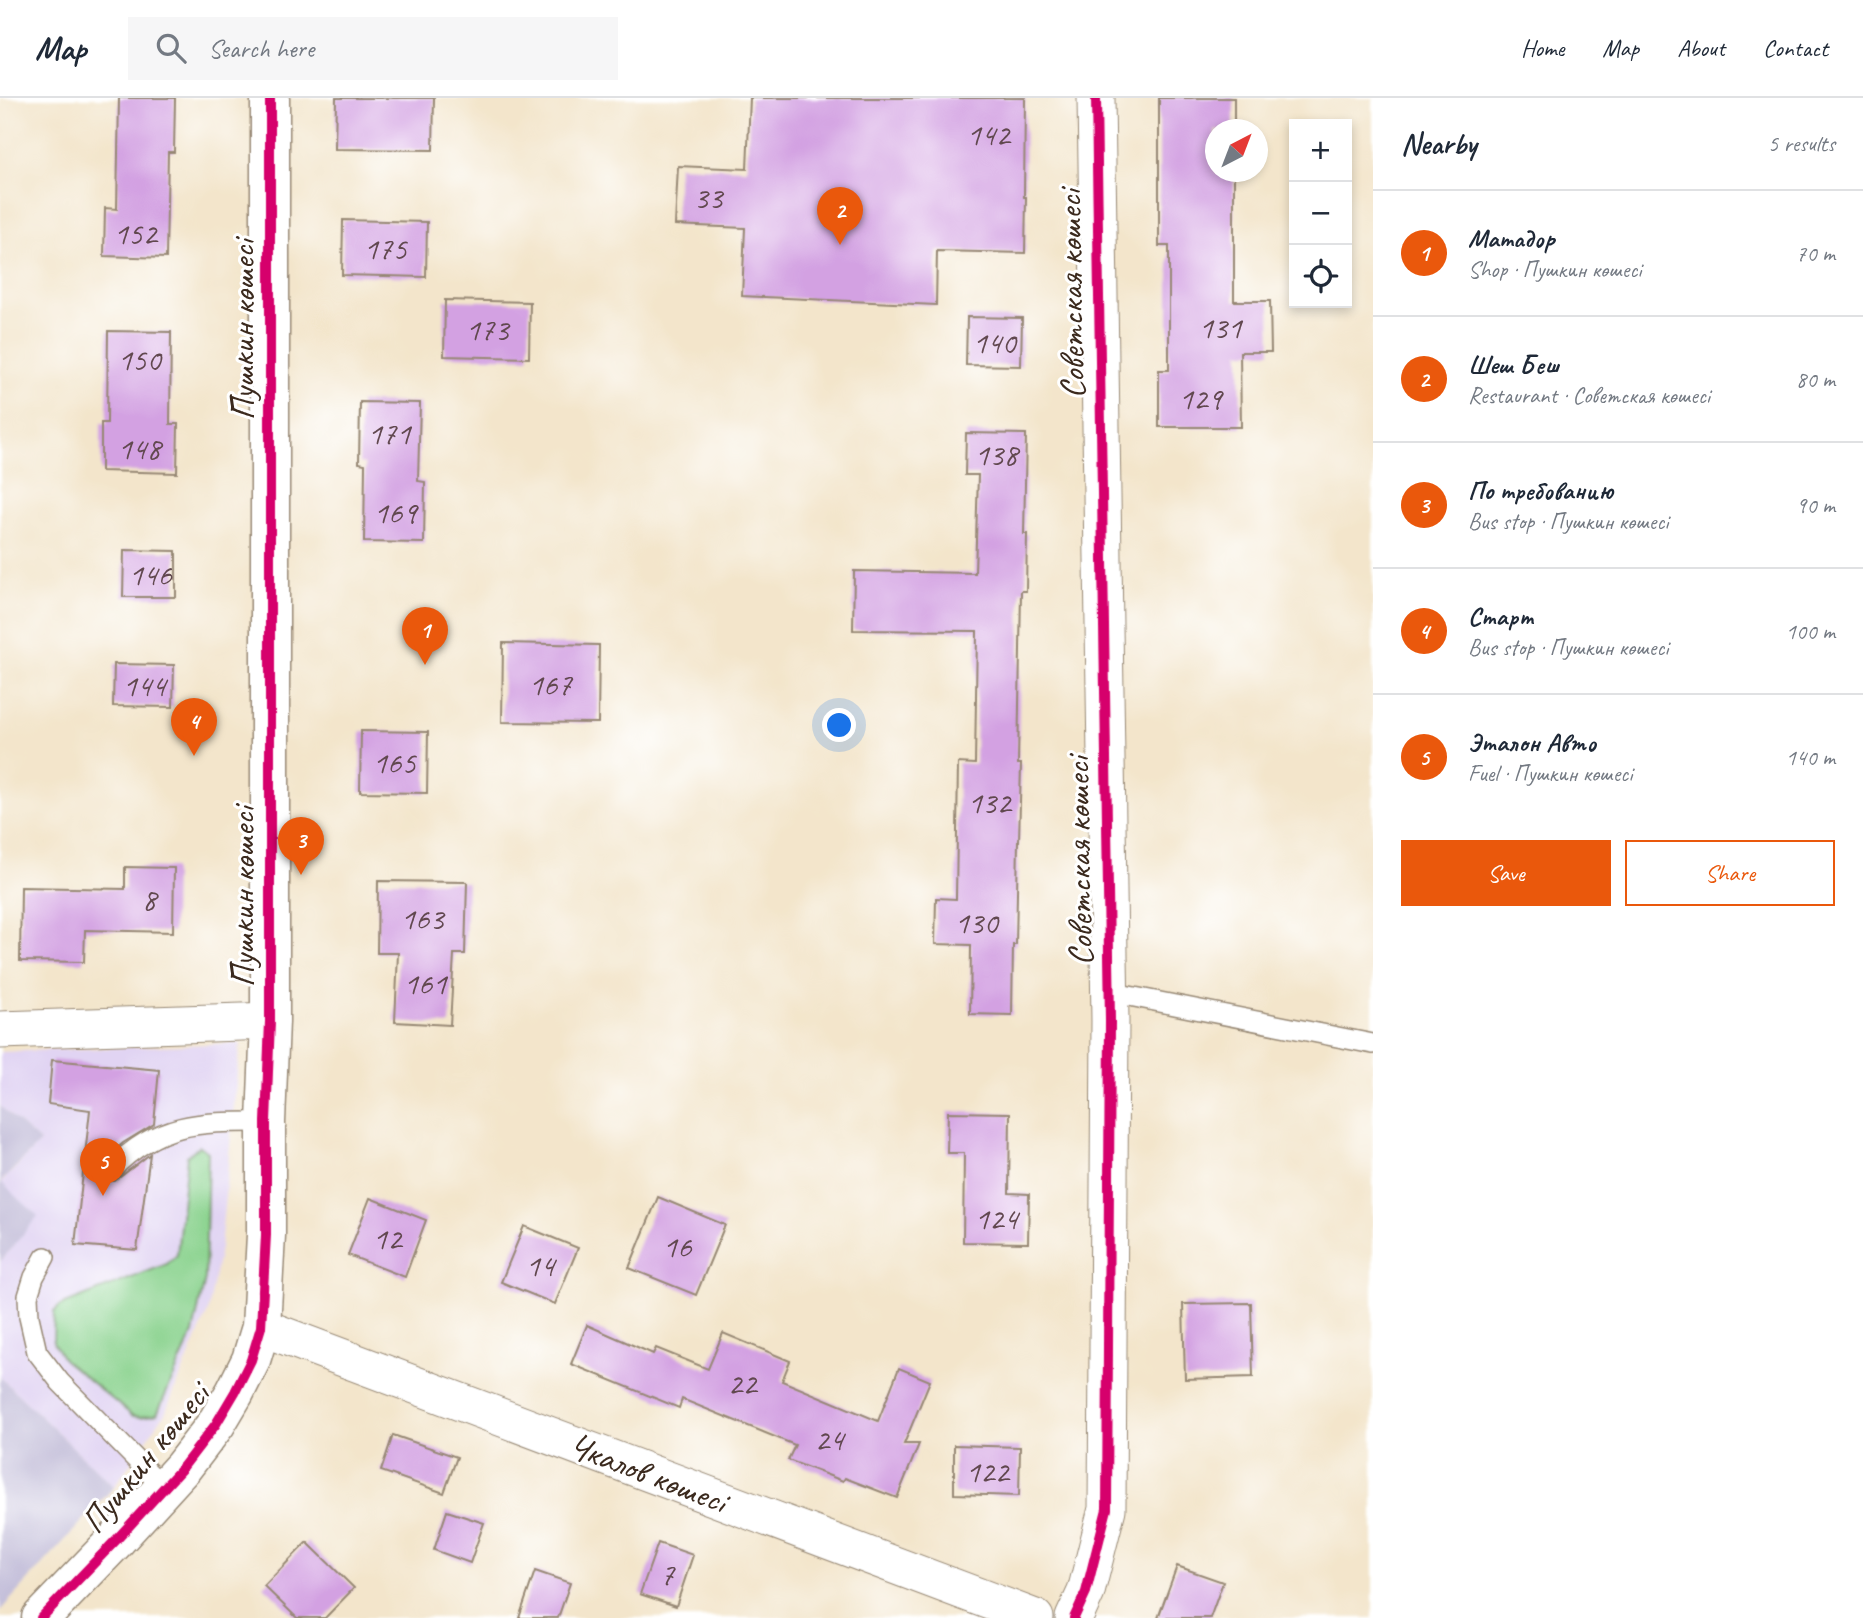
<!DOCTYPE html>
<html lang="en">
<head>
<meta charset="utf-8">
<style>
	:root { --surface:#fff; --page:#f6f6f7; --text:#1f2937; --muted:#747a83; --line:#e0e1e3; --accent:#ea580c }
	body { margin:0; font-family:Caveat,sans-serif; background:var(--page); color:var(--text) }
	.controls { position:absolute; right:21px; top:21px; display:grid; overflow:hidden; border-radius:0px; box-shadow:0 4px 10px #0003 }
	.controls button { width:63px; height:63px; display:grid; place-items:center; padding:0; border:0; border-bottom:2px solid var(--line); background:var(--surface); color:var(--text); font:35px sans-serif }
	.compass { position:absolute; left:1205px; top:21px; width:63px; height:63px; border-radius:50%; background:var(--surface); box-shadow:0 4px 10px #0003; rotate:42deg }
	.you { position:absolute; left:840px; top:628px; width:24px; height:24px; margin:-18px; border:5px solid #fff; border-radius:50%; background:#1a73e8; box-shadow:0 0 0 10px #1a73e833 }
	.badge { display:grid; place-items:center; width:46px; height:46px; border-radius:50%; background:var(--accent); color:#fff; font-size:23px; font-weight:700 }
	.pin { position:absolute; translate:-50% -58px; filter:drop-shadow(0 2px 4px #0008) }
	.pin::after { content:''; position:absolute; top:37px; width:24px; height:21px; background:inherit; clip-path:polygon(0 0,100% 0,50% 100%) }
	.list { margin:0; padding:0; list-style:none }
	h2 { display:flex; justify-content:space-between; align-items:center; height:91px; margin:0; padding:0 28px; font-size:30px }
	h2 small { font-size:23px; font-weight:400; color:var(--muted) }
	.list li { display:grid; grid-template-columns:46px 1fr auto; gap:21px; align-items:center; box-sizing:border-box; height:126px; padding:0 28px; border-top:2px solid var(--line) }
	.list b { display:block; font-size:26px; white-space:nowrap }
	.list p { margin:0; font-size:23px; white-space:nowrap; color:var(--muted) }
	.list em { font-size:23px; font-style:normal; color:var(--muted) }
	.actions { display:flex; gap:14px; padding:21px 28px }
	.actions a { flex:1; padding:16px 0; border:2px solid var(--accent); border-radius:0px; text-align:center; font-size:24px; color:var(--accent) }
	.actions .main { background:var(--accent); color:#fff }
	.icon { flex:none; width:38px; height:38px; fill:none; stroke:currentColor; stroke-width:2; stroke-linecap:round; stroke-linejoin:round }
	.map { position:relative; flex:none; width:1373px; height:1520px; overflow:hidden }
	header { display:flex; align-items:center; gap:42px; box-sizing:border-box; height:98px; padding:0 35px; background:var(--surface); border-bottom:2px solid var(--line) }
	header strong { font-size:33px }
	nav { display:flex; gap:38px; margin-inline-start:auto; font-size:24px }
	.search { width:490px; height:63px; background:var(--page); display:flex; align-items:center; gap:18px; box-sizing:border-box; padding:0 24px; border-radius:0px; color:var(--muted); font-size:26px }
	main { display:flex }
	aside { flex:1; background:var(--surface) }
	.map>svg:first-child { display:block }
	.built { fill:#e1d4f3 }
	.industrial { fill:#c5c0da }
	.green { fill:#8bd38f; stroke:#637e56; stroke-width:2 }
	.building { fill:#d3a1e2 }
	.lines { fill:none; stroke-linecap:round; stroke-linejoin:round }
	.service-casing { stroke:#978874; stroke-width:22 }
	.minor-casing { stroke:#978874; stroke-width:39 }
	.tertiary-casing { stroke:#978874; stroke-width:41 }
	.service { stroke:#fff; stroke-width:19 }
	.minor { stroke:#fff; stroke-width:37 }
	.tertiary { stroke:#fff; stroke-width:38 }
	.cycleway-casing { stroke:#fff; stroke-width:15 }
	.cycleway { stroke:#d6006c; stroke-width:10 }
	.labels { text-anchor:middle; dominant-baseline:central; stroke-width:6; stroke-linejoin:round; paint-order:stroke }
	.number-label { font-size:32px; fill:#61484f }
	.street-label { font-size:35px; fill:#3b2a1e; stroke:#fff }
</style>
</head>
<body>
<header>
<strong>Map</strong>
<div class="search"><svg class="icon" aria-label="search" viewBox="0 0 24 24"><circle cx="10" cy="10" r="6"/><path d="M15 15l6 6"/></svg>Search here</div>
<nav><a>Home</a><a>Map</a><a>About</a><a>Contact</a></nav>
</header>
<main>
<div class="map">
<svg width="1373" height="1520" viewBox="0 0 1373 1520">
	<rect width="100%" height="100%" fill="#fff"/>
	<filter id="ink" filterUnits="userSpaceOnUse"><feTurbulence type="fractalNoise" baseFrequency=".0143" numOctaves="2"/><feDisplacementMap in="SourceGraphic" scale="14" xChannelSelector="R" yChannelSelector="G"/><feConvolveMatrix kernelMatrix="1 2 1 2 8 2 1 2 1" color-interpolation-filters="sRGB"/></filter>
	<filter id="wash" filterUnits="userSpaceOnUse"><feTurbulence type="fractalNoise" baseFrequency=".00686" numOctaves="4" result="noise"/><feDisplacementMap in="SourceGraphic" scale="28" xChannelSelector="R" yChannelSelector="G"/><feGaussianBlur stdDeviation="1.57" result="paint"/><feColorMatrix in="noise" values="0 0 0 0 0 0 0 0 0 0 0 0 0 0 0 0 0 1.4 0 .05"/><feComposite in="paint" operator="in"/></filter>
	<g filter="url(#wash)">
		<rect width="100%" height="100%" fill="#f3e5cb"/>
		<path class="built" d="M 240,945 L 220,1150 L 208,1214 L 165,1315 L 114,1389 L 0,1279 L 0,1164 L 37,1118 L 1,1085 L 40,1044 L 0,1008 L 0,954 Z"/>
		<g class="industrial">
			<path d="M 0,1008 L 40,1044 L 1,1084 L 38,1118 L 0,1164 Z"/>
			<path d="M 0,1279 L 114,1389 L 0,1513 Z"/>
		</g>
		<path class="green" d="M 199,1048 L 208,1054 L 205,1181 L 193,1235 L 157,1316 L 141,1319 L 133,1318 L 63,1261 L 53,1244 L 54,1214 L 60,1208 L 167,1166 L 177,1157 L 187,1058 Z"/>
		<g id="blocks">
			<g class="building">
				<path d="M 119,0 L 175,0 L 174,54 L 168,54 L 166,160 L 104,158 L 105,110 L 117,111 Z"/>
				<path d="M 336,0 L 434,0 L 433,52 L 335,51 Z"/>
				<path d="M 750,0 L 1025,0 L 1024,99 L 1026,99 L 1025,155 L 937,153 L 936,207 L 742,198 L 745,130 L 675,127 L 678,68 L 747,71 Z"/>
				<path d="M 1159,0 L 1234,0 L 1234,32 L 1215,32 L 1215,74 L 1234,74 L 1234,203 L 1270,203 L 1271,254 L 1240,254 L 1241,329 L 1159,329 L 1159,272 L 1169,272 L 1169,148 L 1159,148 Z"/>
				<path d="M 343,122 L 427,124 L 426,179 L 342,177 Z"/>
				<path d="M 445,202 L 530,204 L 529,260 L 444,258 Z"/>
				<path d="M 967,219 L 1022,220 L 1021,268 L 966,267 Z"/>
				<path d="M 108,233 L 171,234 L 170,326 L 178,326 L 177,375 L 101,373 L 101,325 L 107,325 Z"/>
				<path d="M 360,304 L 420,305 L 418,383 L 425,384 L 424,445 L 364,444 L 365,366 L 359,365 Z"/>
				<path d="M 966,335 L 1026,336 L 1024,436 L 1027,436 L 1026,493 L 1021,493 L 1018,666 L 1021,666 L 1019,743 L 1018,743 L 1016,847 L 1013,847 L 1012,917 L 970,916 L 971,847 L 935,846 L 936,800 L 956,801 L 958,665 L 975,666 L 977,533 L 853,532 L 854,473 L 975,475 L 978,377 L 965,377 Z"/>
				<path d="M 124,452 L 176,453 L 176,499 L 123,499 Z"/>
				<path d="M 503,545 L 599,547 L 598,625 L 502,624 Z"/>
				<path d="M 114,566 L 174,567 L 173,609 L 113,608 Z"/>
				<path d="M 361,633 L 428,634 L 427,695 L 360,694 Z"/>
				<path d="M 125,769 L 174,770 L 173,834 L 85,832 L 84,864 L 20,863 L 21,789 L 125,791 Z"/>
				<path d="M 378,783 L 467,784 L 465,856 L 454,856 L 450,927 L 395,924 L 398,855 L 377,855 Z"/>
				<path d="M 52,962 L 159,972 L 154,1026 L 123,1045 L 104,1062 L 100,1068 L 100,1074 L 103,1080 L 109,1083 L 115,1083 L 150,1056 L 137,1152 L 75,1147 L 90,1012 L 48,1006 Z"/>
				<path d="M 948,1014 L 1010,1015 L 1009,1095 L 1029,1096 L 1028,1145 L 963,1144 L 964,1055 L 947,1055 Z"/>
				<path d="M 658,1099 L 725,1127 L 696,1197 L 629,1170 Z"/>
				<path d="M 370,1100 L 426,1122 L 405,1179 L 348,1157 Z"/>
				<path d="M 524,1128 L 578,1150 L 555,1206 L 501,1184 Z"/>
				<path d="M 1251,1205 L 1253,1279 L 1185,1281 L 1183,1206 Z"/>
				<path d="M 587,1227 L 653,1256 L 656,1250 L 708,1271 L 723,1235 L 790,1263 L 782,1283 L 878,1323 L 899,1270 L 930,1283 L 904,1346 L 919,1346 L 897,1400 L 845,1380 L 843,1383 L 788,1362 L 795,1347 L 682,1301 L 679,1310 L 571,1266 Z"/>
				<path d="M 393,1337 L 457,1359 L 444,1395 L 381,1373 Z"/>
				<path d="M 954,1347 L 1020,1349 L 1019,1398 L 954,1396 Z"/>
				<path d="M 447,1413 L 484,1425 L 470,1465 L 434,1452 Z"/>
				<path d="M 307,1444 L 354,1490 L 325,1520 L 297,1520 L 264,1488 Z"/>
				<path d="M 658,1445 L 693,1457 L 676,1508 L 640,1496 Z"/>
				<path d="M 1177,1468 L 1223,1484 L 1210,1520 L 1158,1520 Z"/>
				<path d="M 535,1473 L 570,1485 L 558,1520 L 519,1520 Z"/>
			</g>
		</g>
	</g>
	<g filter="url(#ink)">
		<use href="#blocks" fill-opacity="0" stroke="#978874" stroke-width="2"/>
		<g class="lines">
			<defs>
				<g id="service">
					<path d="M 1109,894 L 1373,946"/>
					<path d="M 112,1071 C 160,1022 202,1024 266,1024"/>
					<path d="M 45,1159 L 34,1179 L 28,1198 L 29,1219 L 37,1254 L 60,1284 L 164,1390"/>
				</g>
				<g id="minor">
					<path d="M 0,932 L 270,923"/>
					<path d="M 261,1229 L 1035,1520"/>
					<path d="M 1074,1520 L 1086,1494 L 1107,1411 L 1110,923 L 1096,0"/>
				</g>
				<path id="tertiary" d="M 41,1520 L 118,1440 L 183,1369 L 216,1326 L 235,1294 L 251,1262 L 261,1229 L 266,1137 L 266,1024 L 270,923 L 270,0"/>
			</defs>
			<use href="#service" class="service-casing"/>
			<use href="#minor" class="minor-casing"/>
			<use href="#tertiary" class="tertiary-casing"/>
			<use href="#service" class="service"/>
			<use href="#minor" class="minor"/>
			<use href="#tertiary" class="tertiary"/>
			<defs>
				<g id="cycleway">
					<path d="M 41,1520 L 118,1440 L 183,1369 L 216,1326 L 235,1294 L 251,1262 L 261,1229 L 266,1137 L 266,1024 L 270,923 L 270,0"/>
					<path d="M 1074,1520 L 1086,1494 L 1107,1411 L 1110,923 L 1096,0"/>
				</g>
			</defs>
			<use href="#cycleway" class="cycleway-casing"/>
			<use href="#cycleway" class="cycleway"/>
		</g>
	</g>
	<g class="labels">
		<g class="number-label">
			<text x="988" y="36">142</text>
			<text x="708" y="99">33</text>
			<text x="135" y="135">152</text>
			<text x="385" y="150">175</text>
			<text x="1220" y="229">131</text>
			<text x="487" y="231">173</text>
			<text x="994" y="244">140</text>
			<text x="139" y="261">150</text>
			<text x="1200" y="300">129</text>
			<text x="389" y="335">171</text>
			<text x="139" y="350">148</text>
			<text x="996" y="356">138</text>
			<text x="395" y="414">169</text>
			<text x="150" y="476">146</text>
			<text x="550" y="586">167</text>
			<text x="144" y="587">144</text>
			<text x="394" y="664">165</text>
			<text x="989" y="704">132</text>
			<text x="149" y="801">8</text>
			<text x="422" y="820">163</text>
			<text x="976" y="824">130</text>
			<text x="425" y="885">161</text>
			<text x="996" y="1120">124</text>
			<text x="387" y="1140">12</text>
			<text x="677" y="1148">16</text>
			<text x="540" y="1167">14</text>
			<text x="742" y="1285">22</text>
			<text x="829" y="1341">24</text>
			<text x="987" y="1373">122</text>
			<text x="667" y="1476">7</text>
		</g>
		<g class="street-label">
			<text transform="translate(1071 196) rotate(-91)">Советская көшесі</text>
			<text transform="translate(242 232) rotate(-90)">Пушкин көшесі</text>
			<text transform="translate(1079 763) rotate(-91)">Советская көшесі</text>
			<text transform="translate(242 799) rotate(-90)">Пушкин көшесі</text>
			<text transform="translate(145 1360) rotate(-51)">Пушкин көшесі</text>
			<text transform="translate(648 1375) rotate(21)">Чкалов көшесі</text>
		</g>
	</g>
</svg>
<div class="controls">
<button>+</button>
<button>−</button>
<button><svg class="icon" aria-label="locate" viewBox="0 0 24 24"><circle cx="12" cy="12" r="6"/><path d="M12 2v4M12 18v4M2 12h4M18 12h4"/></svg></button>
</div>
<svg class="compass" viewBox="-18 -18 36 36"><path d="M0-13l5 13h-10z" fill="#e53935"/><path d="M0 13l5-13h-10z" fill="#747a83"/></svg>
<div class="you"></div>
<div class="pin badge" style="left:425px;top:567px">1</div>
<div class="pin badge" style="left:840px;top:147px">2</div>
<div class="pin badge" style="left:301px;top:777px">3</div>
<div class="pin badge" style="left:194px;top:658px">4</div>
<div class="pin badge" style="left:103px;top:1098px">5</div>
</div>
<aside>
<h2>Nearby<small>5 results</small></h2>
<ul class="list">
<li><span class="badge">1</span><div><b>Матадор</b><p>Shop · Пушкин көшесі</p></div><em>70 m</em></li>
<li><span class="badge">2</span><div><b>Шеш Беш</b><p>Restaurant · Советская көшесі</p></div><em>80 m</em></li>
<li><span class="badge">3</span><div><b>По требованию</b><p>Bus stop · Пушкин көшесі</p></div><em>90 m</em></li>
<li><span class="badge">4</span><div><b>Старт</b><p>Bus stop · Пушкин көшесі</p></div><em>100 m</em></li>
<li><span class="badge">5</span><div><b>Эталон Авто</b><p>Fuel · Пушкин көшесі</p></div><em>140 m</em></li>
</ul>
<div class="actions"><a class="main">Save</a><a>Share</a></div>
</aside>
</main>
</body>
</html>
